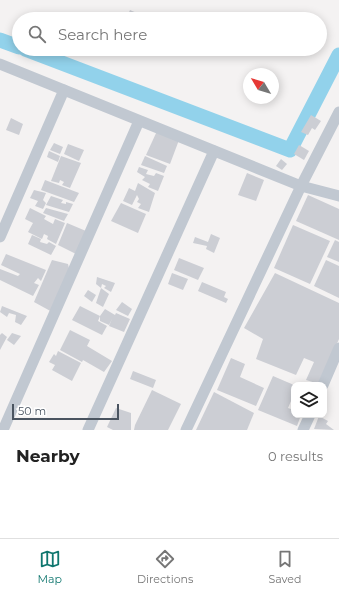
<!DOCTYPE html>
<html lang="en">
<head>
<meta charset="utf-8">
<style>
	:root { --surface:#fff; --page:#f2f2f2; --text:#222; --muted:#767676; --line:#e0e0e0; --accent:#0f766e }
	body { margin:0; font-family:Montserrat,sans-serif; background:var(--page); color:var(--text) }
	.controls { position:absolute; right:12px; bottom:12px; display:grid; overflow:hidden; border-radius:8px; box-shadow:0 2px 10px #0003 }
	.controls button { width:36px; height:36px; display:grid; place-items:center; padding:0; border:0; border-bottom:1px solid var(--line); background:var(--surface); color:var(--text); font:20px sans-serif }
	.compass { position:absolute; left:243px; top:68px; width:36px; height:36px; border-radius:50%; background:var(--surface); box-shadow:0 2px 10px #0003; rotate:308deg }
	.scale { position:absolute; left:12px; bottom:10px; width:107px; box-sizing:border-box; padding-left:4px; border:2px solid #4a5460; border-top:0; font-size:11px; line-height:14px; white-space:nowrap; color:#4a5460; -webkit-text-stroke:3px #fff; paint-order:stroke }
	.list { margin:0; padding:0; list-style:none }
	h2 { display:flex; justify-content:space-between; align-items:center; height:52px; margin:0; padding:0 16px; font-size:17px }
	h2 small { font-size:13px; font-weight:400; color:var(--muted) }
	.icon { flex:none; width:22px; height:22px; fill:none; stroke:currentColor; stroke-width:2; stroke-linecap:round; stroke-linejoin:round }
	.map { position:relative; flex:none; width:339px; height:430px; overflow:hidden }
	.search { position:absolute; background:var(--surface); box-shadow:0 2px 10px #0003; left:12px; right:12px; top:12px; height:44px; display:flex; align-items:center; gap:10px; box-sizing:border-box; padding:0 14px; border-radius:22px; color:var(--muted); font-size:15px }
	.sheet { height:108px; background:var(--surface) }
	nav { display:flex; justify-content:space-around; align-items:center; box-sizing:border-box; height:56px; border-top:1px solid var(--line); background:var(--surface); font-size:11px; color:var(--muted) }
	nav a { display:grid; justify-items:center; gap:2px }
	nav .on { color:var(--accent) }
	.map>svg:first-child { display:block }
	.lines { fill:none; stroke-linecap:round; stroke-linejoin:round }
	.canal { stroke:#92d2eb; stroke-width:15 }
	.building { fill:#ccced4 }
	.street { stroke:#c1c8d1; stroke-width:11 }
</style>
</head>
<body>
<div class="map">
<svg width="339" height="430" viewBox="0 0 339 430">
	<rect width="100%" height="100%" fill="#f4f2f2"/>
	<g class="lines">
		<g class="canal">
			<path d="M 0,40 L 19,47"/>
			<path d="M 25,49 L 290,150 L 339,55"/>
		</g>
	</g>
	<g class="building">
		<path d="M 130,10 L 139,14 L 137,19 L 126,19 Z"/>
		<path d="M 311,115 L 321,121 L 315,130 L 312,128 L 308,135 L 301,132 Z"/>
		<path d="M 11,118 L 23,124 L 19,135 L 6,130 Z"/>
		<path d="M 157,131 L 179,140 L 170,164 L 146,155 Z"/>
		<path d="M 54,143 L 63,147 L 60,154 L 50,150 Z"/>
		<path d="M 68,144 L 84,150 L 79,161 L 64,154 Z"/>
		<path d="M 299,145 L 309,151 L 304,160 L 294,154 Z"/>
		<path d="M 49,151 L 60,156 L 58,162 L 47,157 Z"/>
		<path d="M 61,156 L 81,163 L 70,188 L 62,185 L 64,182 L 60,180 L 59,183 L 51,181 Z"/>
		<path d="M 145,156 L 167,166 L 164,173 L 141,165 Z"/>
		<path d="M 281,159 L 287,164 L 282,170 L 276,166 Z"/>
		<path d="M 139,167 L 148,170 L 146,174 L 154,176 L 156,173 L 164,176 L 158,191 L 148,187 L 150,184 L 142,180 L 145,177 L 137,172 Z"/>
		<path d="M 247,173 L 264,180 L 256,201 L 238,195 Z"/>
		<path d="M 45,180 L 79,193 L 74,202 L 41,190 Z"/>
		<path d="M 138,183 L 155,193 L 149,212 L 138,208 L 141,204 L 137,202 L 139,199 L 137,195 L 132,205 L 123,201 L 129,188 L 135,191 Z"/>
		<path d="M 34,190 L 46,193 L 43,200 L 46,203 L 43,209 L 35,206 L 38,201 L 30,198 Z"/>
		<path d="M 308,195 L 339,209 L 339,240 L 296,221 Z"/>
		<path d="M 51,196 L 63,200 L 61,203 L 66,204 L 66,202 L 73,204 L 69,212 L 46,205 Z"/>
		<path d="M 121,203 L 146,214 L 138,233 L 111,221 Z"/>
		<path d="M 30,208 L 46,216 L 44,219 L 53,224 L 55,219 L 65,223 L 56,244 L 47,239 L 48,236 L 44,234 L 42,239 L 28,232 L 33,223 L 25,219 Z"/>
		<path d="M 46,208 L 68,214 L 64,221 L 43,213 Z"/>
		<path d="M 67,223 L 86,231 L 76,254 L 58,245 Z"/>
		<path d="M 293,225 L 330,241 L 310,284 L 274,268 Z"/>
		<path d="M 211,234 L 220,238 L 214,253 L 206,249 L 207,246 L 193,243 L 195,237 L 208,242 Z"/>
		<path d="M 32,235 L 41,239 L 40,242 L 47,244 L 49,242 L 56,246 L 51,255 L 28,244 Z"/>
		<path d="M 335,240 L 339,242 L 339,262 L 327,257 Z"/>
		<path d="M 6,254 L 46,270 L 41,281 L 38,278 L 34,283 L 39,285 L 33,296 L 0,280 L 0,269 L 18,276 L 20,274 L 1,265 Z"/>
		<path d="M 179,258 L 204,268 L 198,280 L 174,270 Z"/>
		<path d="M 52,260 L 68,264 L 70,273 L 54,313 L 34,302 Z"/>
		<path d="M 326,260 L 339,266 L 339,298 L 314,286 Z"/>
		<path d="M 172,273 L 188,279 L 183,290 L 168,284 Z"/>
		<path d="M 275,273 L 339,303 L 339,339 L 319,384 L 306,380 L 314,362 L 304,358 L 296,375 L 256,359 L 263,339 L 244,328 Z"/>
		<path d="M 97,277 L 115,283 L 111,292 L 104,288 L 106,286 L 102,284 L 101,288 L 96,284 Z"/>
		<path d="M 202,282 L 226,292 L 224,297 L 228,299 L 226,303 L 198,291 Z"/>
		<path d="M 101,288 L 109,294 L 103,307 L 96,303 Z"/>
		<path d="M 88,290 L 96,295 L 92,302 L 84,296 Z"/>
		<path d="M 122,302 L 132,309 L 128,316 L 116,310 Z"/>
		<path d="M 2,306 L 27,316 L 21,325 L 15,322 L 16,315 L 9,313 L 7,317 L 0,312 Z"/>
		<path d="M 80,306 L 100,316 L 98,321 L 107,326 L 102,335 L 72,320 Z"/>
		<path d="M 105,309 L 115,315 L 116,313 L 130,319 L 124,332 L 109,326 L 112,319 L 109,325 L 100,321 L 100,316 Z"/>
		<path d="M 70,330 L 90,340 L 87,346 L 112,361 L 104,372 L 83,360 L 82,362 L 60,350 Z"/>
		<path d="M 2,333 L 7,337 L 0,350 L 0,335 Z"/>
		<path d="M 12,333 L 21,336 L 14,345 L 7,340 Z"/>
		<path d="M 58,351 L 81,363 L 72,381 L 52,370 L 55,365 L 49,362 L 54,354 L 56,356 Z"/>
		<path d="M 231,358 L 245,364 L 240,377 L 264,388 L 256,406 L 217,390 Z"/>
		<path d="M 133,371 L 156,380 L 153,388 L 130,379 Z"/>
		<path d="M 273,376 L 294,385 L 294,394 L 288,408 L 294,410 L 294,415 L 301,415 L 297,426 L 258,410 Z"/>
		<path d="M 152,390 L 181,404 L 168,430 L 134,430 L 135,425 Z"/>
		<path d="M 214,392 L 254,413 L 247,430 L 196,430 Z"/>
		<path d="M 116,408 L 131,413 L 131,430 L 113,430 L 107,427 Z"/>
		<path d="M 319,416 L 328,421 L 326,424 L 334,430 L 314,429 Z"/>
	</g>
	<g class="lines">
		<g class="street">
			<path d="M 0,64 L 301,186 L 339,196"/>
			<path d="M 0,237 L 64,90"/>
			<path d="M 323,385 L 339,348"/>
			<path d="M 3,430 L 139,121"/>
			<path d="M 88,430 L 214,151"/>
			<path d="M 186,430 L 301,186 L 339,112"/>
			<path d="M 303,430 L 310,415"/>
		</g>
	</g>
</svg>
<div class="controls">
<button><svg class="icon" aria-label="layers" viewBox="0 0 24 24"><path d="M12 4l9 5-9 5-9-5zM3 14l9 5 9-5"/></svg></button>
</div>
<svg class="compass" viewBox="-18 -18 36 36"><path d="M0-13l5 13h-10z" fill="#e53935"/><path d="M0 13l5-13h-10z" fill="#767676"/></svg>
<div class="scale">50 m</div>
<div class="search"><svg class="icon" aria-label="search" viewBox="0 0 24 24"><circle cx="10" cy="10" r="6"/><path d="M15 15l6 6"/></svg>Search here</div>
</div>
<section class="sheet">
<h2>Nearby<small>0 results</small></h2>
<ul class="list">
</ul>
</section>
<nav>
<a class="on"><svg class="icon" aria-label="map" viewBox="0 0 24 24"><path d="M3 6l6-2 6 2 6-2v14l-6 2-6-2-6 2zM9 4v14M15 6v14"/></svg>Map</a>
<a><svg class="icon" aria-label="directions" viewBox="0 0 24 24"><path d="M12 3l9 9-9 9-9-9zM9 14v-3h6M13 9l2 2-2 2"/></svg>Directions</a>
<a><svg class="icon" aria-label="saved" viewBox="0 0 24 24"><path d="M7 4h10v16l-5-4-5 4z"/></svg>Saved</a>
</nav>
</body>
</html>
